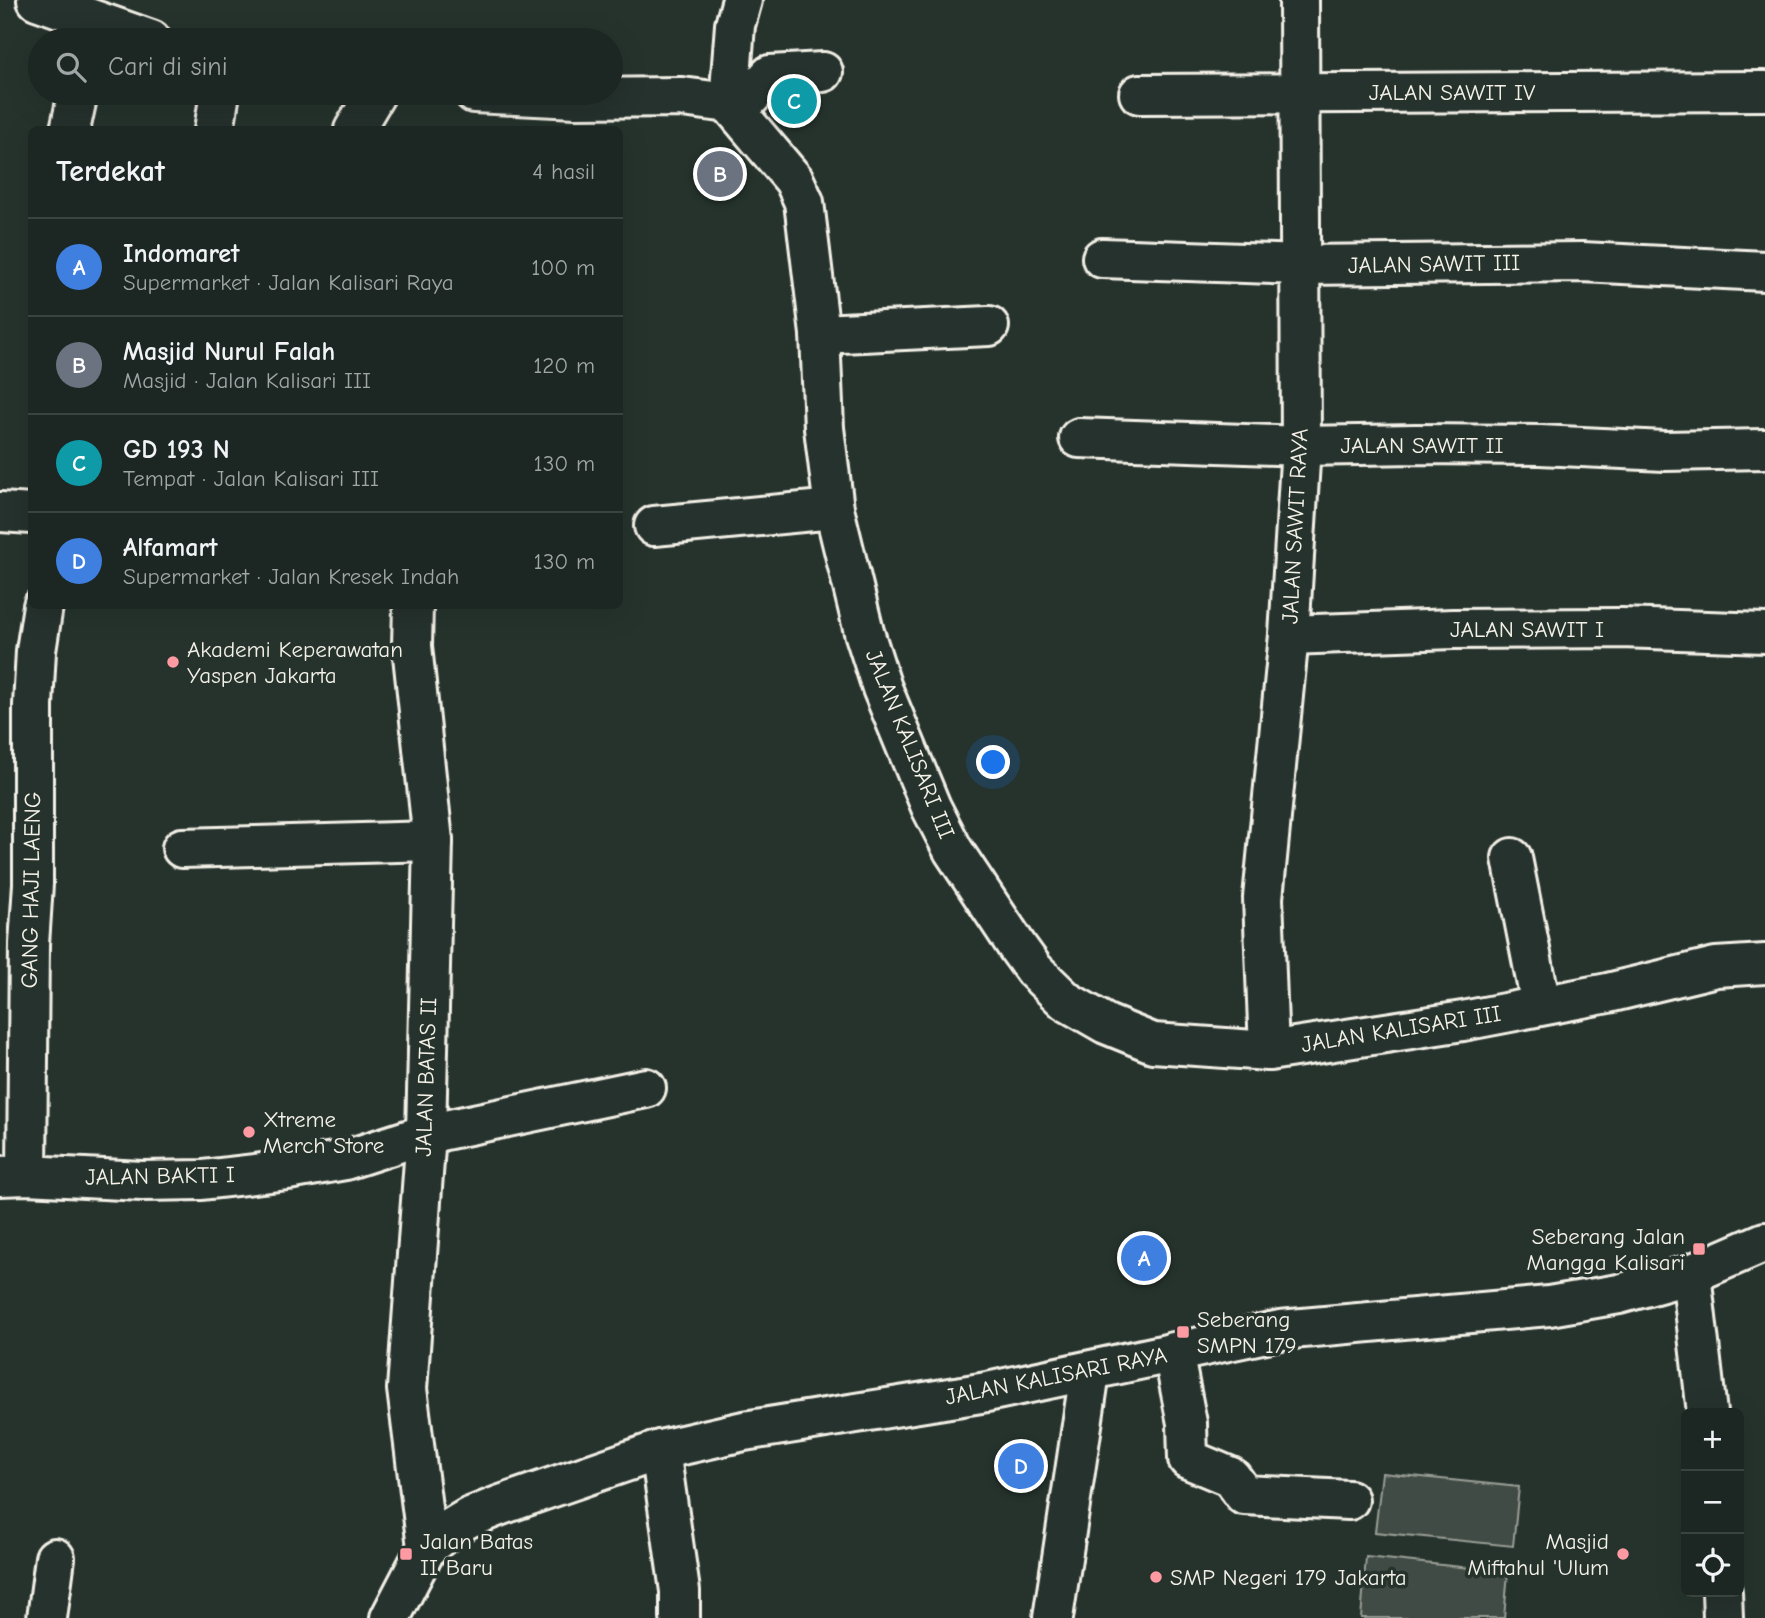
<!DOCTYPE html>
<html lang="id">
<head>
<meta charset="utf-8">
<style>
	:root { --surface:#1c2622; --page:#252e2a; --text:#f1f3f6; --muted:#a0a5a5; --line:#3a4340; --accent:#ff9aa2 }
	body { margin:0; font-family:"Comic Neue",sans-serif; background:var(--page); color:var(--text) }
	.controls { position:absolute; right:21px; bottom:21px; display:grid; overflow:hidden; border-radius:10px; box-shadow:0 7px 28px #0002 }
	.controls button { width:63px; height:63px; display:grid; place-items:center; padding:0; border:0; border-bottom:2px solid var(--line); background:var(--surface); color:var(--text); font:35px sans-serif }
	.you { position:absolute; left:994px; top:763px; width:24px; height:24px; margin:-18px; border:5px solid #fff; border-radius:50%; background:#1a73e8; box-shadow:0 0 0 10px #1a73e833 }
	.badge { display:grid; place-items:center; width:46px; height:46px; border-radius:50%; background:var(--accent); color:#fff; font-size:23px; font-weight:700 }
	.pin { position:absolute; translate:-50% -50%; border:4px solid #fff; box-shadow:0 2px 7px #0006 }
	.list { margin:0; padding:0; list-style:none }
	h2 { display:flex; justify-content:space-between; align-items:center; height:91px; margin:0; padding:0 28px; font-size:30px }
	h2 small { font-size:23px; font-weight:400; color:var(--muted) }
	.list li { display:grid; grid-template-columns:46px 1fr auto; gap:21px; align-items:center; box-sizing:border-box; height:98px; padding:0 28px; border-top:2px solid var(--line) }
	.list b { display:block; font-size:26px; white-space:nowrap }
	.list p { margin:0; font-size:23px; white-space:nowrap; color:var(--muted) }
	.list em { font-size:23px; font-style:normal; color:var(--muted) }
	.icon { flex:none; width:38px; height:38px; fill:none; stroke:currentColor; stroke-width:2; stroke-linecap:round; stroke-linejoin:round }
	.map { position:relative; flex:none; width:1765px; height:1618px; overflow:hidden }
	.search { position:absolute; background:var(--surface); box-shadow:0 7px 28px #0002; left:28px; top:28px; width:595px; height:77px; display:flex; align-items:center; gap:18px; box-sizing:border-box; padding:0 24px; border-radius:38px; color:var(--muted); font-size:26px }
	.panel { position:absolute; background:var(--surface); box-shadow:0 7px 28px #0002; left:28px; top:126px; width:595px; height:483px; border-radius:10px }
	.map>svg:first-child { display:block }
	.green { fill:#414b45; stroke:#9a9e96; stroke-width:2 }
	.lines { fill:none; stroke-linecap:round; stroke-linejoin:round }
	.minor-casing { stroke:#f4f1e8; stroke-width:44 }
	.minor { stroke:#26332d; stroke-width:38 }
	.poi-dot { fill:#ff9aa2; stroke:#26332d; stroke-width:2.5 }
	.labels { text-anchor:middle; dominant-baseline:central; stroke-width:7; stroke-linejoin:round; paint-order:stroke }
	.street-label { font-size:23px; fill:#f4f1e8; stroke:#26332d }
	.poi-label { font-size:23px; fill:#f4f1e8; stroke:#26332d; text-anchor:start }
</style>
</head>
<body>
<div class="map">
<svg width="1765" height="1618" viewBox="0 0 1765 1618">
	<rect width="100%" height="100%" fill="#26332d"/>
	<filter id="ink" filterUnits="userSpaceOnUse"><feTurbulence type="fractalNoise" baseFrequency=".0143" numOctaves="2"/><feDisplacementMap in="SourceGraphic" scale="14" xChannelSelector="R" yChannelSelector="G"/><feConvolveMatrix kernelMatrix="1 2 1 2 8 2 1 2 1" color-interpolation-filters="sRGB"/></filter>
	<g filter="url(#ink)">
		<g class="green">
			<path d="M 1382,1473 L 1519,1487 L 1513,1546 L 1375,1532 Z"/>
			<path d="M 1366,1557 L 1508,1572 L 1504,1618 L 1361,1618 Z"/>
		</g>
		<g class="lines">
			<defs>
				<g id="minor">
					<path d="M 37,0 L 151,40"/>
					<path d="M 474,93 L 576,98 L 682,97 L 729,103 L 794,180 L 804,202 L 820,334 L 824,428 L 834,509 L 864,632 L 882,688 L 931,807 L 953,850 L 1018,948 L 1034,970 L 1066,1001 L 1106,1024 L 1153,1043 L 1269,1051 L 1463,1021 L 1608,993 L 1716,967 L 1765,964"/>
					<path d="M 1139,94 L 1765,91"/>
					<path d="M 729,103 L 735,25 L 742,0"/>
					<path d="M 737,112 L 770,75 L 823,72"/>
					<path d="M 70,130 L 78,93"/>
					<path d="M 214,130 L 220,93"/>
					<path d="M 354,130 L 376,93"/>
					<path d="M 1102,258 L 1301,265 L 1582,262 L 1765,271"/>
					<path d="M 820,334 L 989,326"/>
					<path d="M 1079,438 L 1301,446 L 1416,444 L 1540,445 L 1665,451 L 1765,449"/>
					<path d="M 0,512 L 32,514"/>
					<path d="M 654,526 L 834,509"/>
					<path d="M 413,606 L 412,646 L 433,841 L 426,1134 L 407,1389 L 427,1547"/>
					<path d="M 1289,635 L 1453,629 L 1621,628 L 1765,633"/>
					<path d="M 182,848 L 433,841"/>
					<path d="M 1512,858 L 1541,1005"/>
					<path d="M 1269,1051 L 1263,898 L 1289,635 L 1301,446 L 1299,0"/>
					<path d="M 27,1175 L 29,944 L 33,884 L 33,705 L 36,651 L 43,606"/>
					<path d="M 0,1176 L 27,1175 L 142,1181 L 202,1180 L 288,1170 L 345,1160 L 426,1134 L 646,1088"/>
					<path d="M 1691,1274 L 1707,1413"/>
					<path d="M 1173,1352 L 1187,1423 L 1188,1459 L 1231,1477 L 1244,1495 L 1349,1500"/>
					<path d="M 660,1450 L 680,1591 L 680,1618"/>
					<path d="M 1722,1592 L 1723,1618"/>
					<path d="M 47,1618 L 55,1558"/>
					<path d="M 390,1618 L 427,1547 L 448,1530 L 468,1518 L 501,1505 L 660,1450 L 744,1431 L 987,1392 L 1280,1330 L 1549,1306 L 1619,1294 L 1691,1274 L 1765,1242"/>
					<path d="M 1053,1618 L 1090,1372"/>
				</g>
			</defs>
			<use href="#minor" class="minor-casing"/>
			<use href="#minor" class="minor"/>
		</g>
	</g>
	<g class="poi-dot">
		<circle cx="173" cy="662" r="7"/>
		<circle cx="249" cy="1132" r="7"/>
		<rect x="1692" y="1242" width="14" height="14" rx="3.5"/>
		<rect x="1176" y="1325" width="14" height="14" rx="3.5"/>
		<rect x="399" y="1547" width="14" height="14" rx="3.5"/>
		<circle cx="1623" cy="1554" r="7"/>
		<circle cx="1156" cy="1577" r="7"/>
	</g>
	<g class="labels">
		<g class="street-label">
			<text x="1452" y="92">JALAN SAWIT IV</text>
			<text transform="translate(1434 264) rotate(-1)">JALAN SAWIT III</text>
			<text x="1422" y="445">JALAN SAWIT II</text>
			<text transform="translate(1295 526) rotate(-87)">JALAN SAWIT RAYA</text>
			<text x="1527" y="629">JALAN SAWIT I</text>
			<text transform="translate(910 744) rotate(68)">JALAN KALISARI III</text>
			<text transform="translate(31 890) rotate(-89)">GANG HAJI LAENG</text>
			<text transform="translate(1401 1029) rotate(-9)">JALAN KALISARI III</text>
			<text transform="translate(426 1077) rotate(-88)">JALAN BATAS II</text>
			<text transform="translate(160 1176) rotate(-1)">JALAN BAKTI I</text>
			<text transform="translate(1056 1376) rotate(-11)">JALAN KALISARI RAYA</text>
		</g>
		<g class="poi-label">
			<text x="187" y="649">Akademi Keperawatan<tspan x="187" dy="26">Yaspen Jakarta</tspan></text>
			<text x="263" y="1119">Xtreme<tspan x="263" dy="26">Merch Store</tspan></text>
			<text x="1685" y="1236" text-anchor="end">Seberang Jalan<tspan x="1685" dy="26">Mangga Kalisari</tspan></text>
			<text x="1197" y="1319">Seberang<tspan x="1197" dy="26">SMPN 179</tspan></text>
			<text x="420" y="1541">Jalan Batas<tspan x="420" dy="26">II Baru</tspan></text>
			<text x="1609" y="1541" text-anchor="end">Masjid<tspan x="1609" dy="26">Miftahul 'Ulum</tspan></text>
			<text x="1170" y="1577">SMP Negeri 179 Jakarta</text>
		</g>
	</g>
</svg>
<div class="controls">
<button>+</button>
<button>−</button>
<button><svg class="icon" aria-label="locate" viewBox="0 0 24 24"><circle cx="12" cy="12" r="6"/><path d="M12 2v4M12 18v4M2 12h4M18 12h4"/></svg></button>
</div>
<div class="you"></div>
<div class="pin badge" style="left:1144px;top:1258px;background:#3f7fe0">A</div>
<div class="pin badge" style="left:720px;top:174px;background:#6b7280">B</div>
<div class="pin badge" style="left:794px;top:101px;background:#0f9aa8">C</div>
<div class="pin badge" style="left:1021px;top:1466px;background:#3f7fe0">D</div>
<div class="search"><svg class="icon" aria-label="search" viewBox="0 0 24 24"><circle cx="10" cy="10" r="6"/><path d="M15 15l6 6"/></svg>Cari di sini</div>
<section class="panel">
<h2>Terdekat<small>4 hasil</small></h2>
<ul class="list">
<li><span class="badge" style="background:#3f7fe0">A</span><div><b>Indomaret</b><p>Supermarket · Jalan Kalisari Raya</p></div><em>100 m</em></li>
<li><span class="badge" style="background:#6b7280">B</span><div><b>Masjid Nurul Falah</b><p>Masjid · Jalan Kalisari III</p></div><em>120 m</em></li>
<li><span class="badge" style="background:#0f9aa8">C</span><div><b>GD 193 N</b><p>Tempat · Jalan Kalisari III</p></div><em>130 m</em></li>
<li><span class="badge" style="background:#3f7fe0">D</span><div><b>Alfamart</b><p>Supermarket · Jalan Kresek Indah</p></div><em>130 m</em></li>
</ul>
</section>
</div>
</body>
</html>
